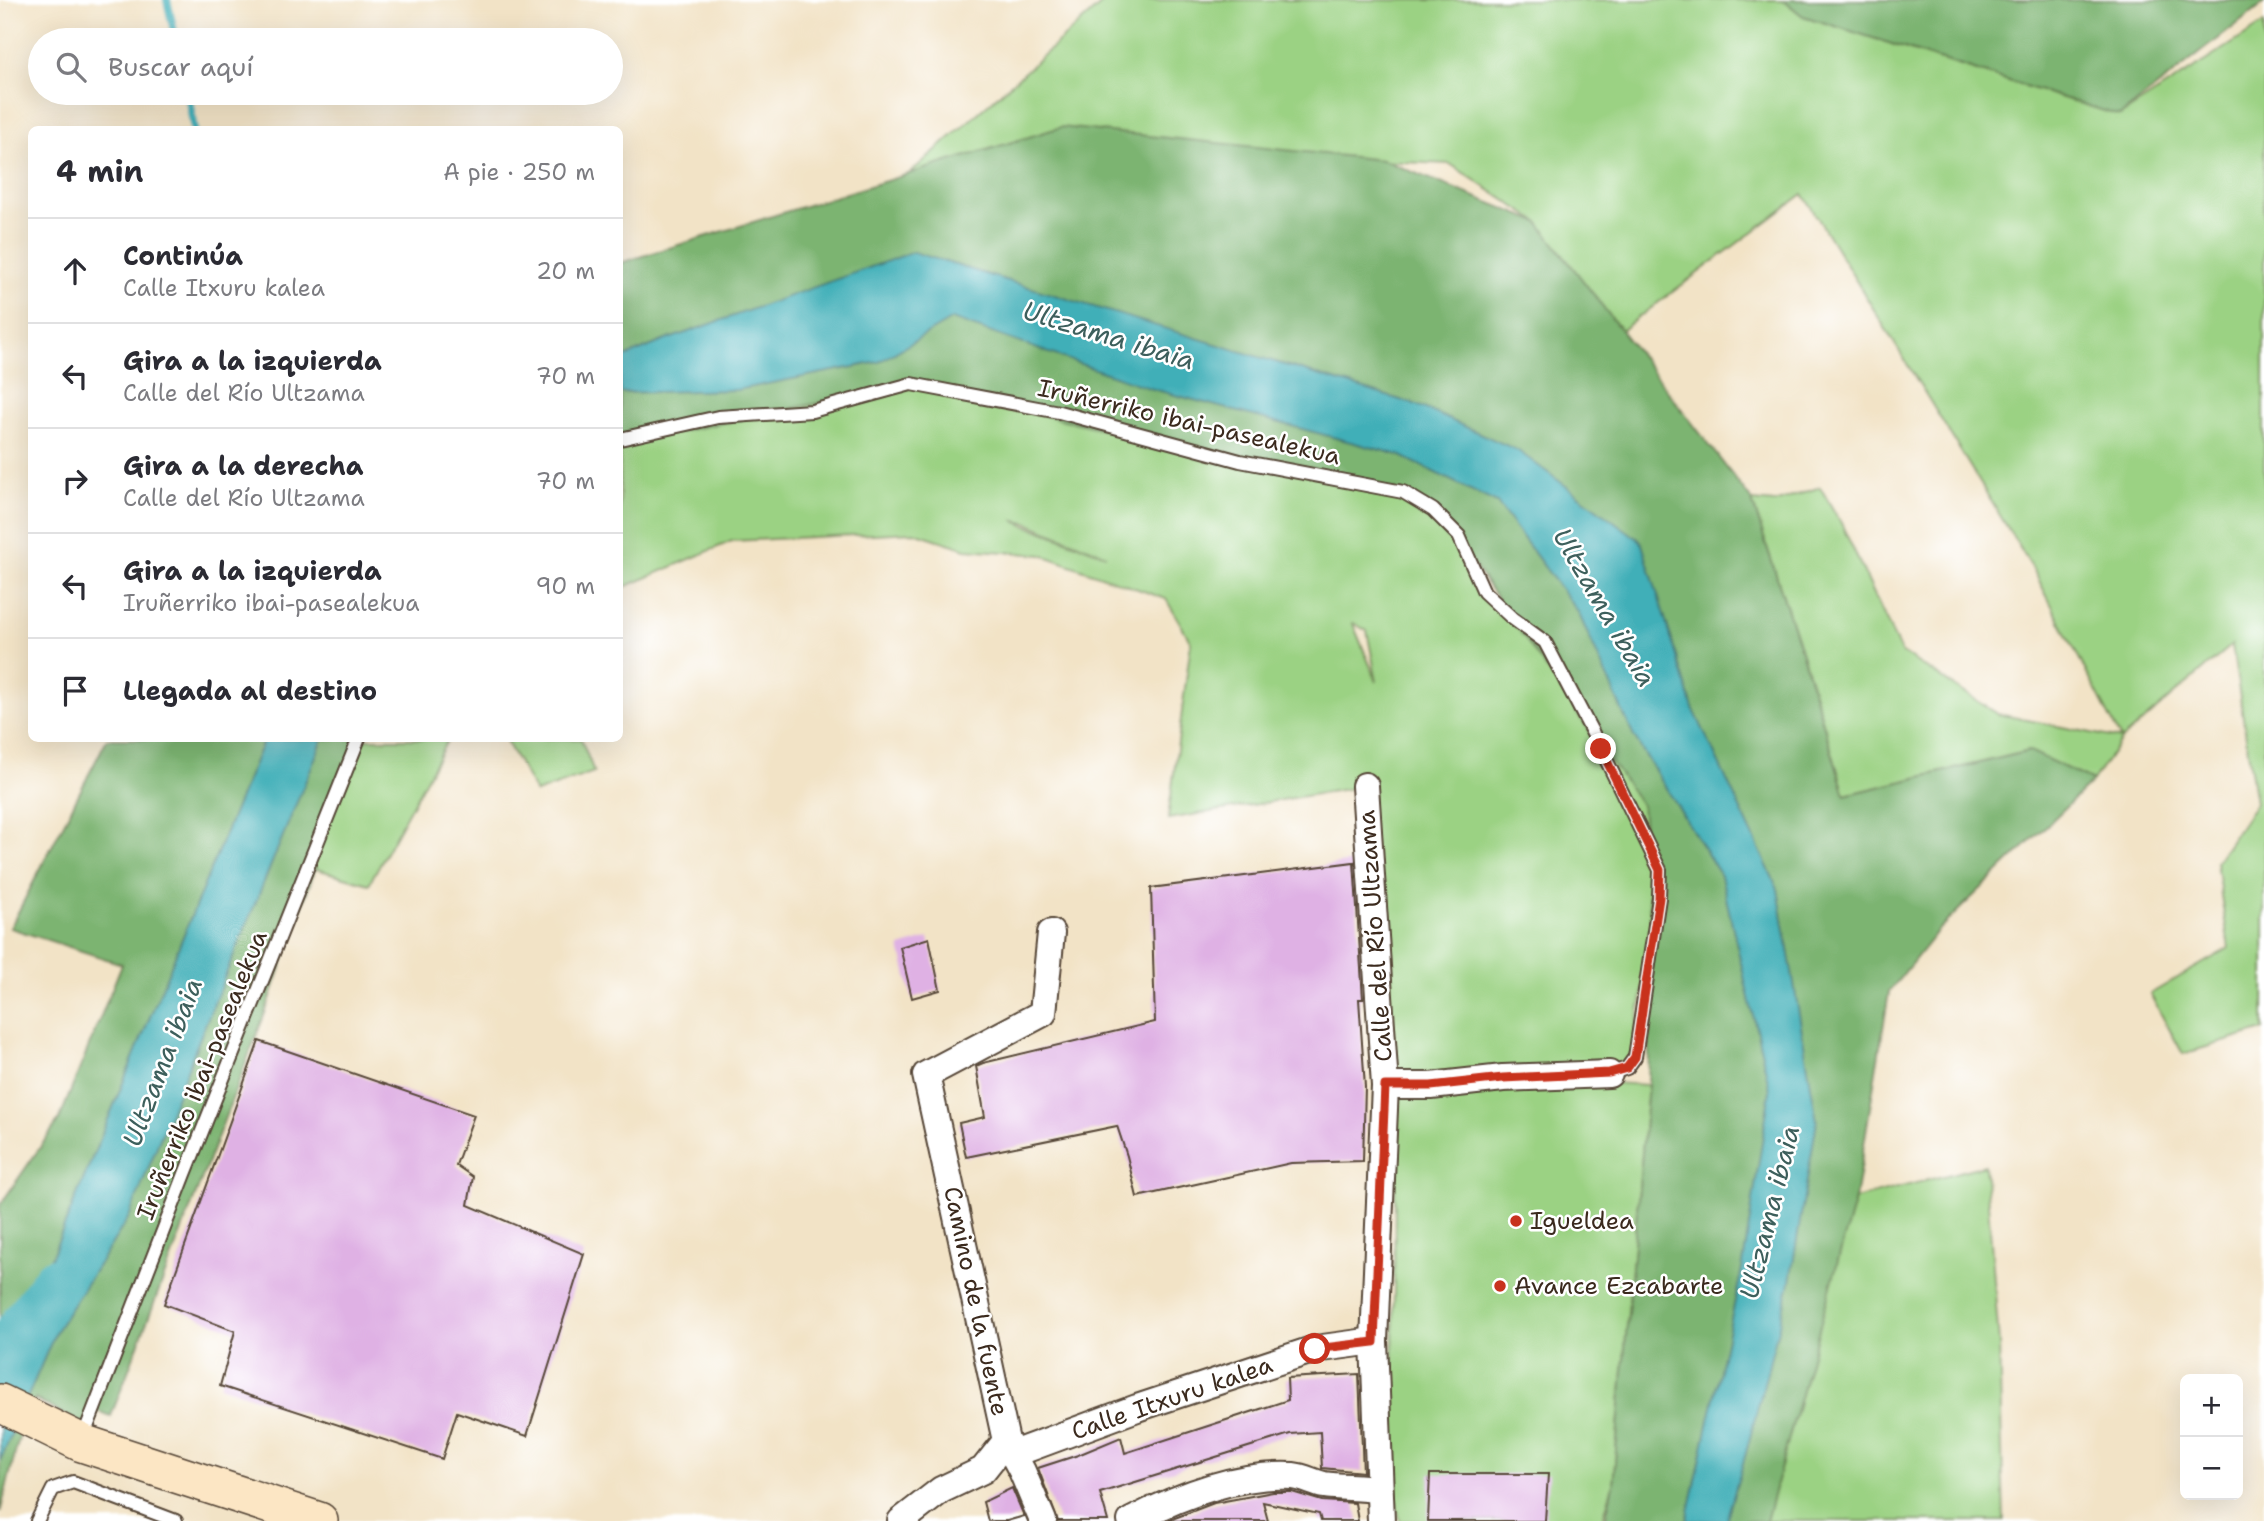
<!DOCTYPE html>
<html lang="es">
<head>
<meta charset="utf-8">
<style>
	:root { --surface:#fff; --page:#f7f7f7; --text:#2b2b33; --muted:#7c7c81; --line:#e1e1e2 }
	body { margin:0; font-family:"Shantell Sans",sans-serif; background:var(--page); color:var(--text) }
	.controls { position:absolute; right:21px; bottom:21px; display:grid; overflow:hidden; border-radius:10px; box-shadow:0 7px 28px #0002 }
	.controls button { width:63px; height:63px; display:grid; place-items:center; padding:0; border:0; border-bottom:2px solid var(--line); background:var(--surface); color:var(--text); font:35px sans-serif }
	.stop { position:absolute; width:21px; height:21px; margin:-16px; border:5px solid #c8321e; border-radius:50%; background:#fff }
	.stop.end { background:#c8321e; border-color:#fff; box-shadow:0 2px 7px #0008 }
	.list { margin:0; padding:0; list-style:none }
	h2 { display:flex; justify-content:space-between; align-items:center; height:91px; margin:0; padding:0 28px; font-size:30px }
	h2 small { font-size:23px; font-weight:400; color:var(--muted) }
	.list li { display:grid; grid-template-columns:46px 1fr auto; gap:21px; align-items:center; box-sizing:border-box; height:105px; padding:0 28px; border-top:2px solid var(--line) }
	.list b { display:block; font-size:26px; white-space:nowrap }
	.list p { margin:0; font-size:23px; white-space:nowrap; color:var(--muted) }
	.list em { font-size:23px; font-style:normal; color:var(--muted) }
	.icon { flex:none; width:38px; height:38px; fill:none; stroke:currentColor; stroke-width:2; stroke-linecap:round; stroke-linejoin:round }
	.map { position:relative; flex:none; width:2264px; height:1521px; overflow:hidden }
	.search { position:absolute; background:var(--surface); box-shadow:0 7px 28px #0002; left:28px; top:28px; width:595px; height:77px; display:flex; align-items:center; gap:18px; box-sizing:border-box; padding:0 24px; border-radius:38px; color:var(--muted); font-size:26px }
	.panel { position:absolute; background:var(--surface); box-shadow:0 7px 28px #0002; left:28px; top:126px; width:595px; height:616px; border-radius:10px }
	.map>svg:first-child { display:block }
	.green { fill:#9bd283; stroke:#6b7e50; stroke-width:2; fill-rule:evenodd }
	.forest { fill:#7cb471; stroke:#5c6f48; stroke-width:2 }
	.water { fill:#3fafb8; stroke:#3d6c6b; stroke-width:2 }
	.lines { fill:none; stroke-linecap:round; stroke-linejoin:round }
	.stream { stroke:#3fafb8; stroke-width:8 }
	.river { stroke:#3fafb8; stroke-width:46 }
	.building { fill:#dfb1e4 }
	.lane-casing { stroke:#564637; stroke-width:16 }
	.street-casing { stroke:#564637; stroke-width:30 }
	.secondary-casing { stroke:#564637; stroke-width:40 }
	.lane { stroke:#fff; stroke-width:12 }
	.street { stroke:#fff; stroke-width:26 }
	.secondary { stroke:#fce6c4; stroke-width:37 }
	.route { stroke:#c8321e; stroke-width:9 }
	.poi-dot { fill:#c8321e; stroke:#fff; stroke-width:2.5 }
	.labels { text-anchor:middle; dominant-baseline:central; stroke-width:5; stroke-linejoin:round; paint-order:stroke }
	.street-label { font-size:24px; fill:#3b2a1e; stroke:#fff }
	.poi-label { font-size:24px; fill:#3b2a1e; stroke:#fff; text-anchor:start }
	.water-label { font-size:26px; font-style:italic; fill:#3d5f5c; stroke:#fff }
</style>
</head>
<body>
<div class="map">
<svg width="2264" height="1521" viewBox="0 0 2264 1521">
	<rect width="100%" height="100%" fill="#fff"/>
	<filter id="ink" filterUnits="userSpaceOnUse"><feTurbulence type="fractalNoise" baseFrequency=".0143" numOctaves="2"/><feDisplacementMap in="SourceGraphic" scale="14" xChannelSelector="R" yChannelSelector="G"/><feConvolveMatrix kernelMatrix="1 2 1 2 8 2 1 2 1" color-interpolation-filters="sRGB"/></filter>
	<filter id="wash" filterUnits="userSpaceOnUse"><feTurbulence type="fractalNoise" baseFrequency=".00686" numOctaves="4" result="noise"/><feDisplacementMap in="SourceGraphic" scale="28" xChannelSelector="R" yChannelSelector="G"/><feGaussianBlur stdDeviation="1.57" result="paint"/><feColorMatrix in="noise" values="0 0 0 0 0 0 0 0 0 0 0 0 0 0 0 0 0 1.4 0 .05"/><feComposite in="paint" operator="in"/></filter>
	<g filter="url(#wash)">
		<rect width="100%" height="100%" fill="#f2e3c6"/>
		<g class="green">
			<path d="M 1106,0 L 1820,0 L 1894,45 L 2120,116 L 2264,23 L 2264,1030 L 2183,1054 L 2150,994 L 2229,948 L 2216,862 L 2256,803 L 2232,645 L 2121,740 L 2093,781 L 2029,751 L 1845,795 L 1807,669 L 1752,501 L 1775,503 L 1820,487 L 1841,523 L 1901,652 L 1998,714 L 2121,739 L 2034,571 L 1803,194 L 1619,332 L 1538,222 L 1450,164 L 1124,151 L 910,173 Z"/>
			<path d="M 911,384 L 1403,492 L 1459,536 L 1484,592 L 1584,701 L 1654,826 L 1659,898 L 1630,1065 L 1611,1083 L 1648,1085 L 1613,1485 L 1602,1521 L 1400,1521 L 1392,1482 L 1396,1101 L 1365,786 L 1168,819 L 1191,642 L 1166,599 L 1042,555 L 966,549 L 914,532 L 732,541 L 620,589 L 620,439 ZM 1015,521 L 1027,523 L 1106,555 L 1016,522 ZM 1353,623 L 1367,631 L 1377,682 L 1353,624 Z"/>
			<path d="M 359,739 L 448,739 L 369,884 L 306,866 Z"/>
			<path d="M 505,739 L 581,739 L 594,772 L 536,793 Z"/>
			<path d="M 1985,1165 L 1999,1343 L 2004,1521 L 1759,1521 L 1855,1199 Z"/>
		</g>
		<g class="forest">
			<path d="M 1783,0 L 2264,0 L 2264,3 L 2120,116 L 1803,16 Z"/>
			<path d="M 1061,127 L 1383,160 L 1538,222 L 1752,501 L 1801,651 L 1845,795 L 2030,751 L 2093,781 L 1940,928 L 1889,992 L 1855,1199 L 1766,1521 L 1605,1521 L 1613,1485 L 1648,1085 L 1652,941 L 1642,806 L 1470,560 L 1404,492 L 1240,461 L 911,384 L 620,444 L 620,263 Z"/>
			<path d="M 107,739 L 359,739 L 307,866 L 315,869 L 268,1005 L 111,1416 L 92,1409 L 87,1427 L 35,1399 L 22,1426 L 0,1513 L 0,1205 L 59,1120 L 122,964 L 10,928 Z"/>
		</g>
		<g class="water">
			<path d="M 913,252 L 1417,405 L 1517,450 L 1641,541 L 1693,708 L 1778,889 L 1817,1121 L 1789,1287 L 1746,1453 L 1726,1521 L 1687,1521 L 1743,1264 L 1770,1090 L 1721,876 L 1634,737 L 1578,612 L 1497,503 L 1399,455 L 1149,388 L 952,319 L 879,362 L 737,390 L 620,393 L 620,359 L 663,341 Z"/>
			<path d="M 264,739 L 323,739 L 203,1030 L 129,1217 L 56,1331 L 0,1461 L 0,1372 L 54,1251 Z"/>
		</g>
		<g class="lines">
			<g class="stream">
				<path d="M 167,0 L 176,40"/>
				<path d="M 188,93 L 194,130"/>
			</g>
			<path class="river" d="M 0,1366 L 5,1349 L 55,1281"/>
		</g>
		<g id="blocks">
			<g class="building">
				<path d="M 1354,862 L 1363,999 L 1359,999 L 1365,1087 L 1363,1161 L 1291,1163 L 1137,1197 L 1127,1156 L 1117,1126 L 966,1157 L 959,1123 L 985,1117 L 976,1066 L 983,1063 L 1155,1022 L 1151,888 Z"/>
				<path d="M 929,938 L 940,990 L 912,998 L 900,947 Z"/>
				<path d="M 259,1041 L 474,1115 L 456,1165 L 473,1177 L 468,1205 L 584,1254 L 527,1436 L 457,1412 L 442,1459 L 220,1386 L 235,1331 L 164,1304 Z"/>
				<path d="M 1359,1374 L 1363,1472 L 1322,1468 L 1320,1432 L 1290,1434 L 1100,1493 L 1108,1521 L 1058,1521 L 1038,1468 L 1078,1455 L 1121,1437 L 1125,1453 L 1288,1400 L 1287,1378 Z"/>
				<path d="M 1430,1474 L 1548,1474 L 1545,1521 L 1428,1521 Z"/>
				<path d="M 1012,1488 L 1024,1516 L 1007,1521 L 988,1521 L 983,1502 Z"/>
				<path d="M 1273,1492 L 1292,1492 L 1322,1501 L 1355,1503 L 1358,1521 L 1321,1521 L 1319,1514 L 1263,1502 L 1268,1521 L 1167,1521 L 1214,1503 Z"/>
			</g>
		</g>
	</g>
	<g filter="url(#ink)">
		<use href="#blocks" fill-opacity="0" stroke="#564637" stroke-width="2"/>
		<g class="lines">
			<defs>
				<g id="lane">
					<path d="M 620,439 L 718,417 L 812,411 L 911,384 L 1059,412 L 1240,461 L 1403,492 L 1433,510 L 1459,536 L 1484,592 L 1512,618 L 1545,642 L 1601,749 L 1660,870 L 1659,898 L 1635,1057 L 1627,1068 L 1609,1074"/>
					<path d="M 87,1427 L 185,1174 L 359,738"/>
					<path d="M 37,1521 L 53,1489 L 73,1482 L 176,1521"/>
				</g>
				<g id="street">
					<path d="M 1365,786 L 1385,1086 L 1374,1341 L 1381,1521"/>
					<path d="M 1385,1086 L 1431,1086 L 1503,1078 L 1609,1074"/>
					<path d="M 1013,1454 L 1137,1408 L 1315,1349 L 1374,1341"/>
					<path d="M 901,1521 L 941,1490 L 983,1470 L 1006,1441"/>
					<path d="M 1043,1521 L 1022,1471 L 1006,1441 L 926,1075 L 1043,1013 L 1051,933"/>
					<path d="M 1131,1521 C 1179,1496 1238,1473 1293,1476 C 1304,1477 1314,1483 1324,1485 C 1343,1488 1361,1486 1379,1490"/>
				</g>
				<path id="secondary" d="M 0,1403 L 82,1443 L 319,1521"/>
			</defs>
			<use href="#lane" class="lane-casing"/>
			<use href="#street" class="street-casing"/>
			<use href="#secondary" class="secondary-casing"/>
			<use href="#lane" class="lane"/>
			<use href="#street" class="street"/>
			<use href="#secondary" class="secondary"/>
		</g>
	</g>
	<g class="lines" filter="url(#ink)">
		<path class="route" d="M 1315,1349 L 1374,1342 L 1385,1086 L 1431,1086 L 1503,1078 L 1609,1073 L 1627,1068 L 1635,1057 L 1659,898 L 1660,870 L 1601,749"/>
	</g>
	<g class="poi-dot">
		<circle cx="1516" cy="1221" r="7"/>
		<circle cx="1500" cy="1286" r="7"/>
	</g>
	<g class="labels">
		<g class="street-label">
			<text transform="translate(1189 422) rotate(13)">Iruñerriko ibai-pasealekua</text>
			<text transform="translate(1375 936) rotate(-94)">Calle del Río Ultzama</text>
			<text transform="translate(202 1075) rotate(-68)">Iruñerriko ibai-pasealekua</text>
			<text transform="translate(976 1301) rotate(78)">Camino de la fuente</text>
			<text transform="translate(1172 1398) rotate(-19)">Calle Itxuru kalea</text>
		</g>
		<g class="poi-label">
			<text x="1530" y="1221">Igueldea</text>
			<text x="1514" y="1286">Avance Ezcabarte</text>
		</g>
		<g class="water-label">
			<text transform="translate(1109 335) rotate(17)">Ultzama ibaia</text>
			<text transform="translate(1605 607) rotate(60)">Ultzama ibaia</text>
			<text transform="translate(162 1062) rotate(-69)">Ultzama ibaia</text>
			<text transform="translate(1769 1212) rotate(-76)">Ultzama ibaia</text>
		</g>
	</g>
</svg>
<div class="controls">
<button>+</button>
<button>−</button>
</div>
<div class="stop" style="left:1315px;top:1349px"></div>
<div class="stop end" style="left:1601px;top:749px"></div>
<div class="search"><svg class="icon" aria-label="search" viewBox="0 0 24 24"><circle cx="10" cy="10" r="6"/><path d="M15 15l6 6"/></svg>Buscar aquí</div>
<section class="panel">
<h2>4 min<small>A pie · 250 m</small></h2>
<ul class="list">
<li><svg class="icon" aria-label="ahead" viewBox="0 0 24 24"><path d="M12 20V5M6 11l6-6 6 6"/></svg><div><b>Continúa</b><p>Calle Itxuru kalea</p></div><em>20 m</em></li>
<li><svg class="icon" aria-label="left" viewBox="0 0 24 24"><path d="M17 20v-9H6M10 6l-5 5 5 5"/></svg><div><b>Gira a la izquierda</b><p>Calle del Río Ultzama</p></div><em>70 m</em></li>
<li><svg class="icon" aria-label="right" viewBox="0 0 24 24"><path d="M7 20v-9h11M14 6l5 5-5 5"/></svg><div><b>Gira a la derecha</b><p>Calle del Río Ultzama</p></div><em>70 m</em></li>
<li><svg class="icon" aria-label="left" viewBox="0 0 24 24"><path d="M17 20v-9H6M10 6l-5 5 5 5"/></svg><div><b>Gira a la izquierda</b><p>Iruñerriko ibai-pasealekua</p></div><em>90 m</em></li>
<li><svg class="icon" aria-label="arrive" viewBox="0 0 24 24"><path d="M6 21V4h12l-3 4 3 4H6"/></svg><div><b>Llegada al destino</b></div></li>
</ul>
</section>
</div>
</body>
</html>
